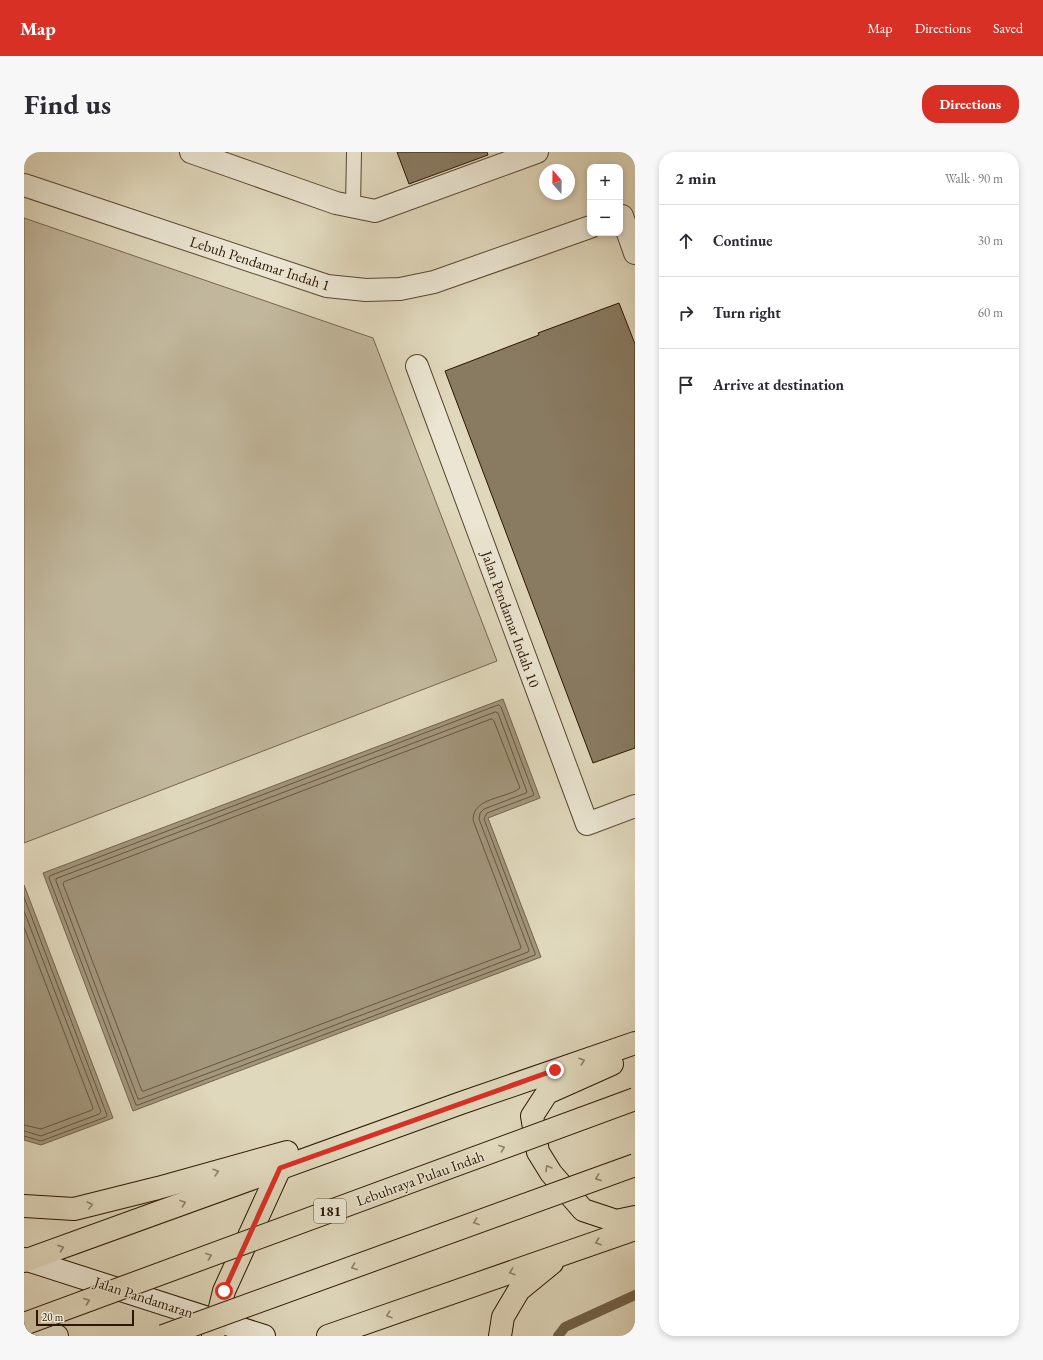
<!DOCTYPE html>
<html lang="en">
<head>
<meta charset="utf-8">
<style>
	:root { --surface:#fff; --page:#f7f7f7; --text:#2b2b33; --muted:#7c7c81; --line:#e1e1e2; --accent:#d93025 }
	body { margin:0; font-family:"EB Garamond",serif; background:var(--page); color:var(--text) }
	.controls { position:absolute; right:12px; top:12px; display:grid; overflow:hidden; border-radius:8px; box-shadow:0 2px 6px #0003 }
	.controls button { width:36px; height:36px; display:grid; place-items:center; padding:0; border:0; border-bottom:1px solid var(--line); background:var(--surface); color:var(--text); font:20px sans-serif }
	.compass { position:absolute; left:515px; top:12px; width:36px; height:36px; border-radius:50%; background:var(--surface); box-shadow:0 2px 6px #0003; rotate:340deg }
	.scale { position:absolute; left:12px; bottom:10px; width:98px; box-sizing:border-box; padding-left:4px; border:2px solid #2a1601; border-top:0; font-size:11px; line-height:14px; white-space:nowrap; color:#2a1601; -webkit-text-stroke:3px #ebe6d3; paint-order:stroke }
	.stop { position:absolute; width:12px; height:12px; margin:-9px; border:3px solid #d93025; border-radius:50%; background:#fff }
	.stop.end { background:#d93025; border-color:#fff; box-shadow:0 1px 4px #0008 }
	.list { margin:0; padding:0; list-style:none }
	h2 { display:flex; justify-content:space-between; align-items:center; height:52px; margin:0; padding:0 16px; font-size:17px }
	h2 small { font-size:13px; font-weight:400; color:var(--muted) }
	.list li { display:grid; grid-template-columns:26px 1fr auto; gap:12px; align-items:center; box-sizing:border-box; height:72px; padding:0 16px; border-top:1px solid var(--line) }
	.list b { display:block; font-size:15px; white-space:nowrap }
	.list em { font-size:13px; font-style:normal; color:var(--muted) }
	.icon { flex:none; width:22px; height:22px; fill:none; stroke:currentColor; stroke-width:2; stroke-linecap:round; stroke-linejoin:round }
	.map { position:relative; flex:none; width:611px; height:1184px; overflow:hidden; border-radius:16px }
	header { display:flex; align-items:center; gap:24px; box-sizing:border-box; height:56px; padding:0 20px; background:var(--accent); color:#fff }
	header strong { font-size:19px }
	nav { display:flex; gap:22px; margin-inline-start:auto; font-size:14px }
	.intro { display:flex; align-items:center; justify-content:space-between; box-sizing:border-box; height:96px; padding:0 24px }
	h1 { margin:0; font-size:28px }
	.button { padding:10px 18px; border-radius:16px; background:var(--accent); color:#fff; font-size:14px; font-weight:700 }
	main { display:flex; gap:24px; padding:0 24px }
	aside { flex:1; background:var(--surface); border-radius:16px; box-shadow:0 2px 6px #0003 }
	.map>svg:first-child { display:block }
	.green { fill:#c1b79c; stroke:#76664e }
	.water { fill:#a2967c; stroke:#72634b }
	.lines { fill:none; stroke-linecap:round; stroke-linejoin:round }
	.shore { stroke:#66563e; stroke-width:1 }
	.stream { stroke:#72634b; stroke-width:10 }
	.building { fill:#897b62; stroke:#2a1601 }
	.service-casing { stroke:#584630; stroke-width:16 }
	.minor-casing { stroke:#584630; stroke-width:24 }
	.secondary-casing { stroke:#2a1601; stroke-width:24 }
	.primary-casing { stroke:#2a1601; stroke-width:24 }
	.service { stroke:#ebe6d3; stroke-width:14 }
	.minor { stroke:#ebe6d3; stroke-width:22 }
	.secondary { stroke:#ebe6d3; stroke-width:22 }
	.primary { stroke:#e0d8bc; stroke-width:22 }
	.primary-bridge-casing { stroke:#2a1601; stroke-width:24; stroke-linecap:butt }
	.primary-bridge { stroke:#e0d8bc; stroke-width:22 }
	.oneway { stroke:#8e8168 }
	.route { stroke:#d93025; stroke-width:5 }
	.labels { text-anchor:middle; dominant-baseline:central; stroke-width:3; stroke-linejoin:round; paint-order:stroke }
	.shield { fill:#ebe6d3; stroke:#645440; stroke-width:1 }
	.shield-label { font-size:14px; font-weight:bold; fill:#2a1601 }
	.street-label { font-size:15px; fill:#2a1601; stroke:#ebe6d3 }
</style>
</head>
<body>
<header>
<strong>Map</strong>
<nav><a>Map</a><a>Directions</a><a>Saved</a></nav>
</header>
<div class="intro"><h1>Find us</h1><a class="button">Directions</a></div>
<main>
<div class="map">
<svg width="611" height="1184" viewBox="0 0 611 1184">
	<rect width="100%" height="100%" fill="#e0d8bc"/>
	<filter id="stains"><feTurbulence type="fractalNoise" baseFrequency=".005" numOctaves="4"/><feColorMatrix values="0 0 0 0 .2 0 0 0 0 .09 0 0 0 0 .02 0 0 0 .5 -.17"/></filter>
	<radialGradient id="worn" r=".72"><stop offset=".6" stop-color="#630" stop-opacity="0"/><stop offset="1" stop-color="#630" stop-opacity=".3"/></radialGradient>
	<path class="green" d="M 0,66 L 349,186 L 473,509 L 0,691 Z"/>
	<g class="water">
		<path d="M 479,547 L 516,646 L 464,666 L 517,805 L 109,959 L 19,721 Z"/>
		<path d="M 0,733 L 89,966 L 17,993 L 0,988 Z"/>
	</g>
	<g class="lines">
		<g class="shore">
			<path d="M 475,553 L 477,555 L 510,643 L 508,644 L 463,661 L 460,667 L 511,801 L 511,803 L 114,953 L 112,953 L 25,726 L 26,724 Z"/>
			<path d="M 472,560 L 474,561 L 503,640 L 502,641 L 460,657 L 456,661 L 455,667 L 505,798 L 504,800 L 116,947 L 114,947 L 32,729 L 32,727 Z"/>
			<path d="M 468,567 L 470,569 L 496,636 C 482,647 449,645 449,668 L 497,795 L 496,797 L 120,939 L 118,939 L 39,732 L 40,730 Z"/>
			<path d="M 0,745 L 83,963 L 82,965 L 17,989 L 0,984"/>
			<path d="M 0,759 L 77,960 L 75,962 L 17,984 L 0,979"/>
			<path d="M 0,775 L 69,956 L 68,958 L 17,977 L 0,973"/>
		</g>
		<path class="stream" d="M 534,1184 L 541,1175 L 611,1143"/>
	</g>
	<g class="building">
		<path d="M 373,0 L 463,0 L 464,3 L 385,32 Z"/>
		<path d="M 595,151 L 611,192 L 611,596 L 569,611 L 421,219 L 515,183 L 514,181 Z"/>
	</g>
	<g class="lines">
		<defs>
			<path id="service" d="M 329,54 L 330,0"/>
			<g id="minor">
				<path d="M 167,0 L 312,51 L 351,59 L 513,0"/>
				<path d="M 0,33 L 303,134 L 342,138 L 376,137 L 410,130 L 566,75"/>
				<path d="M 598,64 L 611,101"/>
				<path d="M 393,214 L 563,672 L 611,654"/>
			</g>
			<g id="secondary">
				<path d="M 0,1107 L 240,1184"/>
				<path d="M 0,1173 L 33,1184"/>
			</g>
			<g id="primary">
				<path d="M 588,912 L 523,941 L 508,964 L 514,1000 L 527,1021 L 559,1058 L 592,1069 L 611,1065"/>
				<path d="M 0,1054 L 50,1057 L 134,1036 L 263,1000"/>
				<path d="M 0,1109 L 437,951 L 611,891"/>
				<path d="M 189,1184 L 200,1139 L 256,1016"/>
				<path d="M 304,1184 L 611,1077"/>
				<path d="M 476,1184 L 479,1165 L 495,1138 L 528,1111"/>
			</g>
		</defs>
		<use href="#service" class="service-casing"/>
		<use href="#minor" class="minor-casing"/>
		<use href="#secondary" class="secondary-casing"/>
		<use href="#primary" class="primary-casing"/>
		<use href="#service" class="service"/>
		<use href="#minor" class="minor"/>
		<use href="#secondary" class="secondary"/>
		<use href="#primary" class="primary"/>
		<defs>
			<g id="primary-bridge">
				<path d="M 0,1172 L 611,947"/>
				<path d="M 139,1184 L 611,1013"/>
			</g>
		</defs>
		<use href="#primary-bridge" class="primary-bridge-casing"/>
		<use href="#primary-bridge" class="primary-bridge"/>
	</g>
	<defs><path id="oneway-chevron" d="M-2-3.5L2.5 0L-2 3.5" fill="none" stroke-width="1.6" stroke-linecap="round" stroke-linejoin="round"/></defs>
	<g class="oneway">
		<use href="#oneway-chevron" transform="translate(558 909) rotate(-19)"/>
		<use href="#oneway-chevron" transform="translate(478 996) rotate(-20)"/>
		<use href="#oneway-chevron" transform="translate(524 1016) rotate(-121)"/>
		<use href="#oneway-chevron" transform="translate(192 1020) rotate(-16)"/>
		<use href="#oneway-chevron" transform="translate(574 1026) rotate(160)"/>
		<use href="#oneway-chevron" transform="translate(159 1051) rotate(-20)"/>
		<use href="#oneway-chevron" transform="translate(66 1053) rotate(-14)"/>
		<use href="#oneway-chevron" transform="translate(452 1070) rotate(160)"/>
		<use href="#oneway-chevron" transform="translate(574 1090) rotate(161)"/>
		<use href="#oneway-chevron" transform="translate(37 1096) rotate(-20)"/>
		<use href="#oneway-chevron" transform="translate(185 1104) rotate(-20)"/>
		<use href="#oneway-chevron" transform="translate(330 1115) rotate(160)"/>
		<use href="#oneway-chevron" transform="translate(488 1120) rotate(161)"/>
		<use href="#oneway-chevron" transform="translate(63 1149) rotate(-20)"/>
		<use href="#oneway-chevron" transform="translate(365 1163) rotate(161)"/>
	</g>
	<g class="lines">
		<path class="route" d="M 200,1139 L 256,1016 L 531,918"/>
	</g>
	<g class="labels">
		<rect class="shield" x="290" y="1047" width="32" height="24" rx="3"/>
		<g class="shield-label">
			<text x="306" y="1059">181</text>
		</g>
		<g class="street-label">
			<text transform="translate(236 111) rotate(18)">Lebuh Pendamar Indah 1</text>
			<text transform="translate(487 467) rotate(70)">Jalan Pendamar Indah 10</text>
			<text transform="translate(396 1026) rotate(-20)">Lebuhraya Pulau Indah</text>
			<text transform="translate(120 1145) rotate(18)">Jalan Pandamaran</text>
		</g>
	</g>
	<rect width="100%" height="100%" filter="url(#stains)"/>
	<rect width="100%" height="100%" fill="url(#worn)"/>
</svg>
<div class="controls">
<button>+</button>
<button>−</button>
</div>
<svg class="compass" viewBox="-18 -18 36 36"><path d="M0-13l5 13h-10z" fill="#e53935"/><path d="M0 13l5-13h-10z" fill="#7c7c81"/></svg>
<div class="scale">20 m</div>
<div class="stop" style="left:200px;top:1139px"></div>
<div class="stop end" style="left:531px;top:918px"></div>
</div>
<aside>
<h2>2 min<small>Walk · 90 m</small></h2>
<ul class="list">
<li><svg class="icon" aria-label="ahead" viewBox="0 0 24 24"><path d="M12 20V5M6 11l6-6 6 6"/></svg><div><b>Continue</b></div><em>30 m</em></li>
<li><svg class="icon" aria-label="right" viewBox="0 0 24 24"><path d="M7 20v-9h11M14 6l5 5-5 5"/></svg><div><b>Turn right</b></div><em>60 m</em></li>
<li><svg class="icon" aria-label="arrive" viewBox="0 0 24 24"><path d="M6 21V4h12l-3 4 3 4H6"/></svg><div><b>Arrive at destination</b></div></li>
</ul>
</aside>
</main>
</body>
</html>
